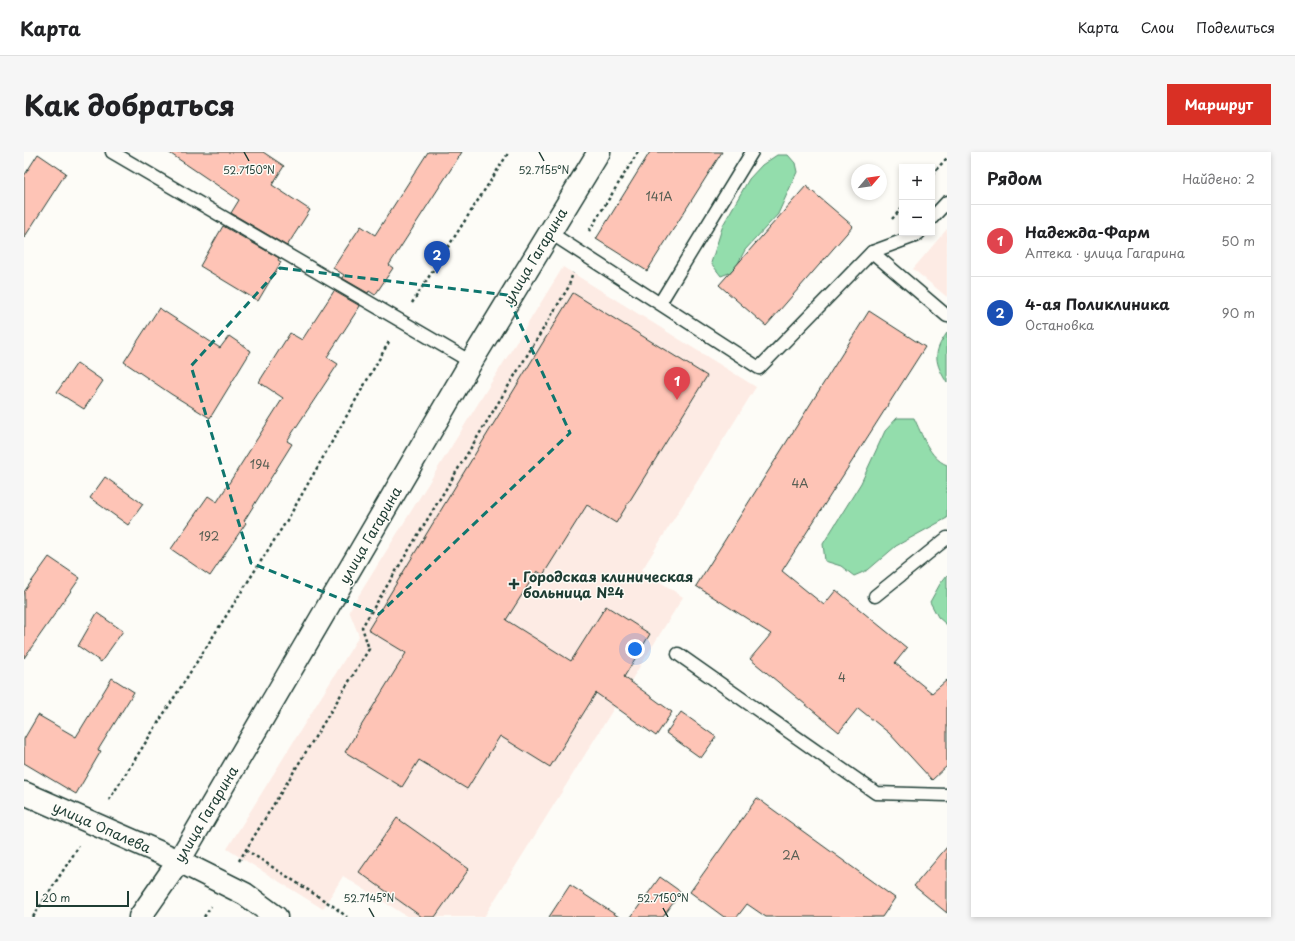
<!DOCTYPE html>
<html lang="ru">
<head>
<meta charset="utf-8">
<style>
	:root { --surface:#fff; --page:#f6f6f6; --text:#202124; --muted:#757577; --line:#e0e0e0; --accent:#d93025 }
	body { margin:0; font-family:"Playpen Sans",sans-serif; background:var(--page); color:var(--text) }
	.controls { position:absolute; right:12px; top:12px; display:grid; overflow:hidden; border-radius:0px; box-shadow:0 2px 6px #0003 }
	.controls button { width:36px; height:36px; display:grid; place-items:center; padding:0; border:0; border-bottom:1px solid var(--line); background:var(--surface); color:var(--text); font:20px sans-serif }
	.compass { position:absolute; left:827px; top:12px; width:36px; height:36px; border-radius:50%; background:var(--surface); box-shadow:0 2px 6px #0003; rotate:61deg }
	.scale { position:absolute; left:12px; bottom:10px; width:93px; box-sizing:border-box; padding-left:4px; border:2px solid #1f3d34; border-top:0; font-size:11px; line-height:14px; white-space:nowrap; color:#1f3d34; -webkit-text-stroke:3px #fdfcf7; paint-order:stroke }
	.you { position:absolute; left:611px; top:497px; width:14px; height:14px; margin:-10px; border:3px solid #fff; border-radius:50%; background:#1a73e8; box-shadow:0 0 0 6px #1a73e833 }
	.badge { display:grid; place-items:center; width:26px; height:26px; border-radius:50%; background:var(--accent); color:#fff; font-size:13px; font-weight:700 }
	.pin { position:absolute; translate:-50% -33px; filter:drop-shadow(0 1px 2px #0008) }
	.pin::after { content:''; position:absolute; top:21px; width:14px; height:12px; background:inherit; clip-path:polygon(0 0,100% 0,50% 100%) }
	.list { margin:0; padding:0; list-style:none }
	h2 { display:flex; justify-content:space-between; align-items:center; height:52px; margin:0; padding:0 16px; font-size:17px }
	h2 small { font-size:13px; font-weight:400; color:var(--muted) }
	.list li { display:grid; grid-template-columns:26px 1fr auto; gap:12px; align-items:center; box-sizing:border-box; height:72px; padding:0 16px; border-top:1px solid var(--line) }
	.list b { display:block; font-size:15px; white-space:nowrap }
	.list p { margin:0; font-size:13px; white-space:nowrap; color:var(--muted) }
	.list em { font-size:13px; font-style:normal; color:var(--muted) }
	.map { position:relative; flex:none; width:923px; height:765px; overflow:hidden; border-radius:0px }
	header { display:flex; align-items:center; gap:24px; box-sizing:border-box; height:56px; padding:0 20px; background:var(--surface); border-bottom:1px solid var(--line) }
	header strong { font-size:19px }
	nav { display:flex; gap:22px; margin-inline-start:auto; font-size:14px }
	.intro { display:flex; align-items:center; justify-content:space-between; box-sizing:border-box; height:96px; padding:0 24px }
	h1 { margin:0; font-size:28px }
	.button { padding:10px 18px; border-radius:0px; background:var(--accent); color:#fff; font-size:14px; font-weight:700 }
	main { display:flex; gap:24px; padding:0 24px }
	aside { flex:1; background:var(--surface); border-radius:0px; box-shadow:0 2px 6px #0003 }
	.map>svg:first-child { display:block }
	.built { fill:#fdebe4 }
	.green { fill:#93ddac; stroke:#598d70 }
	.building { fill:#fec4b6; stroke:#1f3d34 }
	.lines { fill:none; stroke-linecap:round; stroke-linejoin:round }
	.lane-casing { stroke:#1f3d34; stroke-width:15 }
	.street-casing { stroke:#1f3d34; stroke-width:25 }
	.secondary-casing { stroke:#1f3d34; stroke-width:25 }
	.path { stroke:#1f3d34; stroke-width:2.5; stroke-dasharray:3 3; stroke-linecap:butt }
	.lane { stroke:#fdfcf7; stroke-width:12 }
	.street { stroke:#fdfcf7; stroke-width:22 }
	.secondary { stroke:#fdfcf7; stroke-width:22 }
	.marked { fill:none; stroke:#0f766e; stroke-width:3; stroke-dasharray:8 5; stroke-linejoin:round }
	.ticks { fill:none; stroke:#1f3d34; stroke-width:1.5 }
	.poi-dot { fill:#1f3d34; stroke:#fdfcf7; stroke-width:1.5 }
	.labels { text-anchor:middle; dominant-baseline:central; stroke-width:3; stroke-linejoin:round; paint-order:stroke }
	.number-label { font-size:12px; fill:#575f54 }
	.street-label { font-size:14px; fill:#1f3d34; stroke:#fdfcf7 }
	.poi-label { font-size:14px; font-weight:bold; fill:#1f3d34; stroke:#fdfcf7; text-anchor:start }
	.ticks-label { font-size:10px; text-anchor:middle; fill:#1f3d34; stroke:#fdfcf7; stroke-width:3; stroke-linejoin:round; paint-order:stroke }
</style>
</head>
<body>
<header>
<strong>Карта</strong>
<nav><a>Карта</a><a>Слои</a><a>Поделиться</a></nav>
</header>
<div class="intro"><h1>Как добраться</h1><a class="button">Маршрут</a></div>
<main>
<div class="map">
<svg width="923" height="765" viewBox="0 0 923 765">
	<rect width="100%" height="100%" fill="#fdfcf7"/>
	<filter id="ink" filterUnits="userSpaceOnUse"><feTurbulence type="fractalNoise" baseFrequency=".025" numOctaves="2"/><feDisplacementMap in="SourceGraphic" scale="8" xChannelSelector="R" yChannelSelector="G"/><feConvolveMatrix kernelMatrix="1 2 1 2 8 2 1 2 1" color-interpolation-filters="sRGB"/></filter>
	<g filter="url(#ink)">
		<g class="built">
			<path d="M 923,77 L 923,145 L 889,117 Z"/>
			<path d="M 539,115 L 732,235 L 618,418 L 659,445 L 460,765 L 384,765 L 319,724 L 299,757 L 203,697 L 335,484 L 325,459 Z"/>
		</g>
		<g class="green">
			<path d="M 753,3 L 764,3 L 771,11 L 773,20 L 754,62 L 721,98 L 712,115 L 705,121 L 697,124 L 687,111 L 699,73 L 725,27 L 738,13 Z"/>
			<path d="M 923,181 L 923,231 C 911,211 908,201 923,181 Z"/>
			<path d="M 873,266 L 890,266 C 898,282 905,306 923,313 L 923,366 L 872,394 L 844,418 L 830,424 L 817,414 L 801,409 L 799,392 L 837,331 L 861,279 Z"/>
			<path d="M 923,423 L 923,473 L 914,465 L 906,450 L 916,432 Z"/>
		</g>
		<g class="building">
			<path d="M 144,0 L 239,0 L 260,14 L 248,33 L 286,58 L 263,94 L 207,61 L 215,48 Z"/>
			<path d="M 404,0 L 438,0 L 365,113 L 369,116 L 351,143 L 345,139 L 344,141 L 318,126 L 320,123 L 309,116 L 337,74 L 351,83 Z"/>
			<path d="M 626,0 L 698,0 L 623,119 L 572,87 Z"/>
			<path d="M 14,2 L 42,21 L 0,86 L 0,24 Z"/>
			<path d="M 782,34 L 829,74 L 742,174 L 695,133 Z"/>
			<path d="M 199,74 L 255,106 L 254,108 L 257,110 L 234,149 L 176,114 Z"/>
			<path d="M 310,139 L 336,154 L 303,205 L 314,212 L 263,289 L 268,292 L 220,369 L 222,371 L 186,424 L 147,397 L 184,344 L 193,350 L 259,246 L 235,230 L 266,181 L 278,188 Z"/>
			<path d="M 549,141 L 683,224 L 592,371 L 563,353 L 519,423 L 513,419 L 482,468 L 547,509 L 582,454 L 626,482 L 600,525 L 648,560 L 632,584 L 572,541 L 526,615 L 476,584 L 443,637 L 395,608 L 378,635 L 321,600 L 382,501 L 344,478 Z"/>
			<path d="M 135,156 L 196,196 L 205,184 L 227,199 L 186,266 L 147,242 L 100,210 Z"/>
			<path d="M 845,159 L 901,195 L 758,419 L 800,453 L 812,438 L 846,466 L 883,496 L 871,511 L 908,541 L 923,528 L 923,614 L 908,628 L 865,581 L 834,556 L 815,580 L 726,507 L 747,482 L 672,434 Z"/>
			<path d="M 53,211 L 79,229 L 60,257 L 33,240 Z"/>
			<path d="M 81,325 L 119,352 L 104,373 L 66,346 Z"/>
			<path d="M 25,405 L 56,426 L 0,506 L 0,440 Z"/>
			<path d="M 73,461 L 99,479 L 77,510 L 54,494 Z"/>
			<path d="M 88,526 L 110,540 L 74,598 L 77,599 L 52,642 L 0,611 L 0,587 L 14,563 L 52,585 Z"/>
			<path d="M 657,560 L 692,585 L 677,606 L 642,581 Z"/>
			<path d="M 733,646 L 871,746 L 858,765 L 742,765 L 723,752 L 713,765 L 700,765 L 666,740 Z"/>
			<path d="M 373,666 L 445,717 L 411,765 L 398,765 L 335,720 Z"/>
			<path d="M 923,695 L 923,761 L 890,734 Z"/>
			<path d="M 636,725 L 657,740 L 639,765 L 607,765 Z"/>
			<path d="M 546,733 L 595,765 L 525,765 Z"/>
		</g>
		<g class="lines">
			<defs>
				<g id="lane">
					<path d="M 88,0 L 447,210"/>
					<path d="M 908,66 L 923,50"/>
					<path d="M 525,80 L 735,216 L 848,100 L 891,84 L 895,81"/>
					<path d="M 848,100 L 923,164"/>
					<path d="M 636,151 L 728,0"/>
					<path d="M 851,444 L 923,386"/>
					<path d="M 654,502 L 852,641 L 923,643"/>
				</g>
				<path id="street" d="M 0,641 L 155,709 L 221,742 L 252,765"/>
				<path id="secondary" d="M 116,765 L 155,709 L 447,210 L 575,0"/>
			</defs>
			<use href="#lane" class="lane-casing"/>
			<use href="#street" class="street-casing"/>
			<use href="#secondary" class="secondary-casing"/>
			<g class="path">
				<path d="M 908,22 L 923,6"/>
				<path d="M 868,67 L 878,56"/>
				<path d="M 565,79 L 614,0"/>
				<path d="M 388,151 L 485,0"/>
				<path d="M 85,648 L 265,365 L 366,188"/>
				<path d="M 222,698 L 309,754 L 323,765"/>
				<path d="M 215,709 L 345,497 L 338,475 L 544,136 L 549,121"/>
				<path d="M 9,765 L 55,694"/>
				<path d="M 180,765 L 187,754"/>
			</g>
			<use href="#lane" class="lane"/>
			<use href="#street" class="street"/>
			<use href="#secondary" class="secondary"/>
		</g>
	</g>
	<path class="marked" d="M 256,116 L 483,143 L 546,281 L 355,462 L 227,411 L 167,214 Z"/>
	<path class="ticks" d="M 220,0 L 225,9M 515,0 L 520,9M 345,756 L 350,765M 639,756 L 644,765"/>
	<path class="poi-dot" d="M488 426h4v4h4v4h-4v4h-4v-4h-4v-4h4z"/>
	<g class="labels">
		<g class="number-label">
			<text x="635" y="44">141А</text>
			<text x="236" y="312">194</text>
			<text x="776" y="331">4А</text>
			<text x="185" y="384">192</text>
			<text x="818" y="525">4</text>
			<text x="767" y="703">2А</text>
		</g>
		<g class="street-label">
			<text transform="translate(511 104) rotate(-59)">улица Гагарина</text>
			<text transform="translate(346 383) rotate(-60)">улица Гагарина</text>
			<text transform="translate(182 662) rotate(-59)">улица Гагарина</text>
			<text transform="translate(78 675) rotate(24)">улица Опалева</text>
		</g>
		<g class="poi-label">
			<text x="499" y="424">Городская клиническая<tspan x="499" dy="16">больница №4</tspan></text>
		</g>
	</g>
	<g class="ticks-label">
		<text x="225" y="22">52.7150°N</text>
		<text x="520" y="22">52.7155°N</text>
		<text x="345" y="750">52.7145°N</text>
		<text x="639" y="750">52.7150°N</text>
	</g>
</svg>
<div class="controls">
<button>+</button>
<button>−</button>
</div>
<svg class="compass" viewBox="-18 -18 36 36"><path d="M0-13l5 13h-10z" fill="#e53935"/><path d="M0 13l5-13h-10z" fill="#757577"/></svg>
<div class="scale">20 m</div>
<div class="you"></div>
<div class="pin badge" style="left:653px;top:248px;background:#e0444e">1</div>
<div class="pin badge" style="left:413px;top:122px;background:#1a4fb4">2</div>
</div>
<aside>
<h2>Рядом<small>Найдено: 2</small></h2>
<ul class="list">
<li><span class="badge" style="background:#e0444e">1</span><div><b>Надежда-Фарм</b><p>Аптека · улица Гагарина</p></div><em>50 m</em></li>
<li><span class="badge" style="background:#1a4fb4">2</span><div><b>4-ая Поликлиника</b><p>Остановка</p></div><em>90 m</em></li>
</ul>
</aside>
</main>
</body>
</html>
